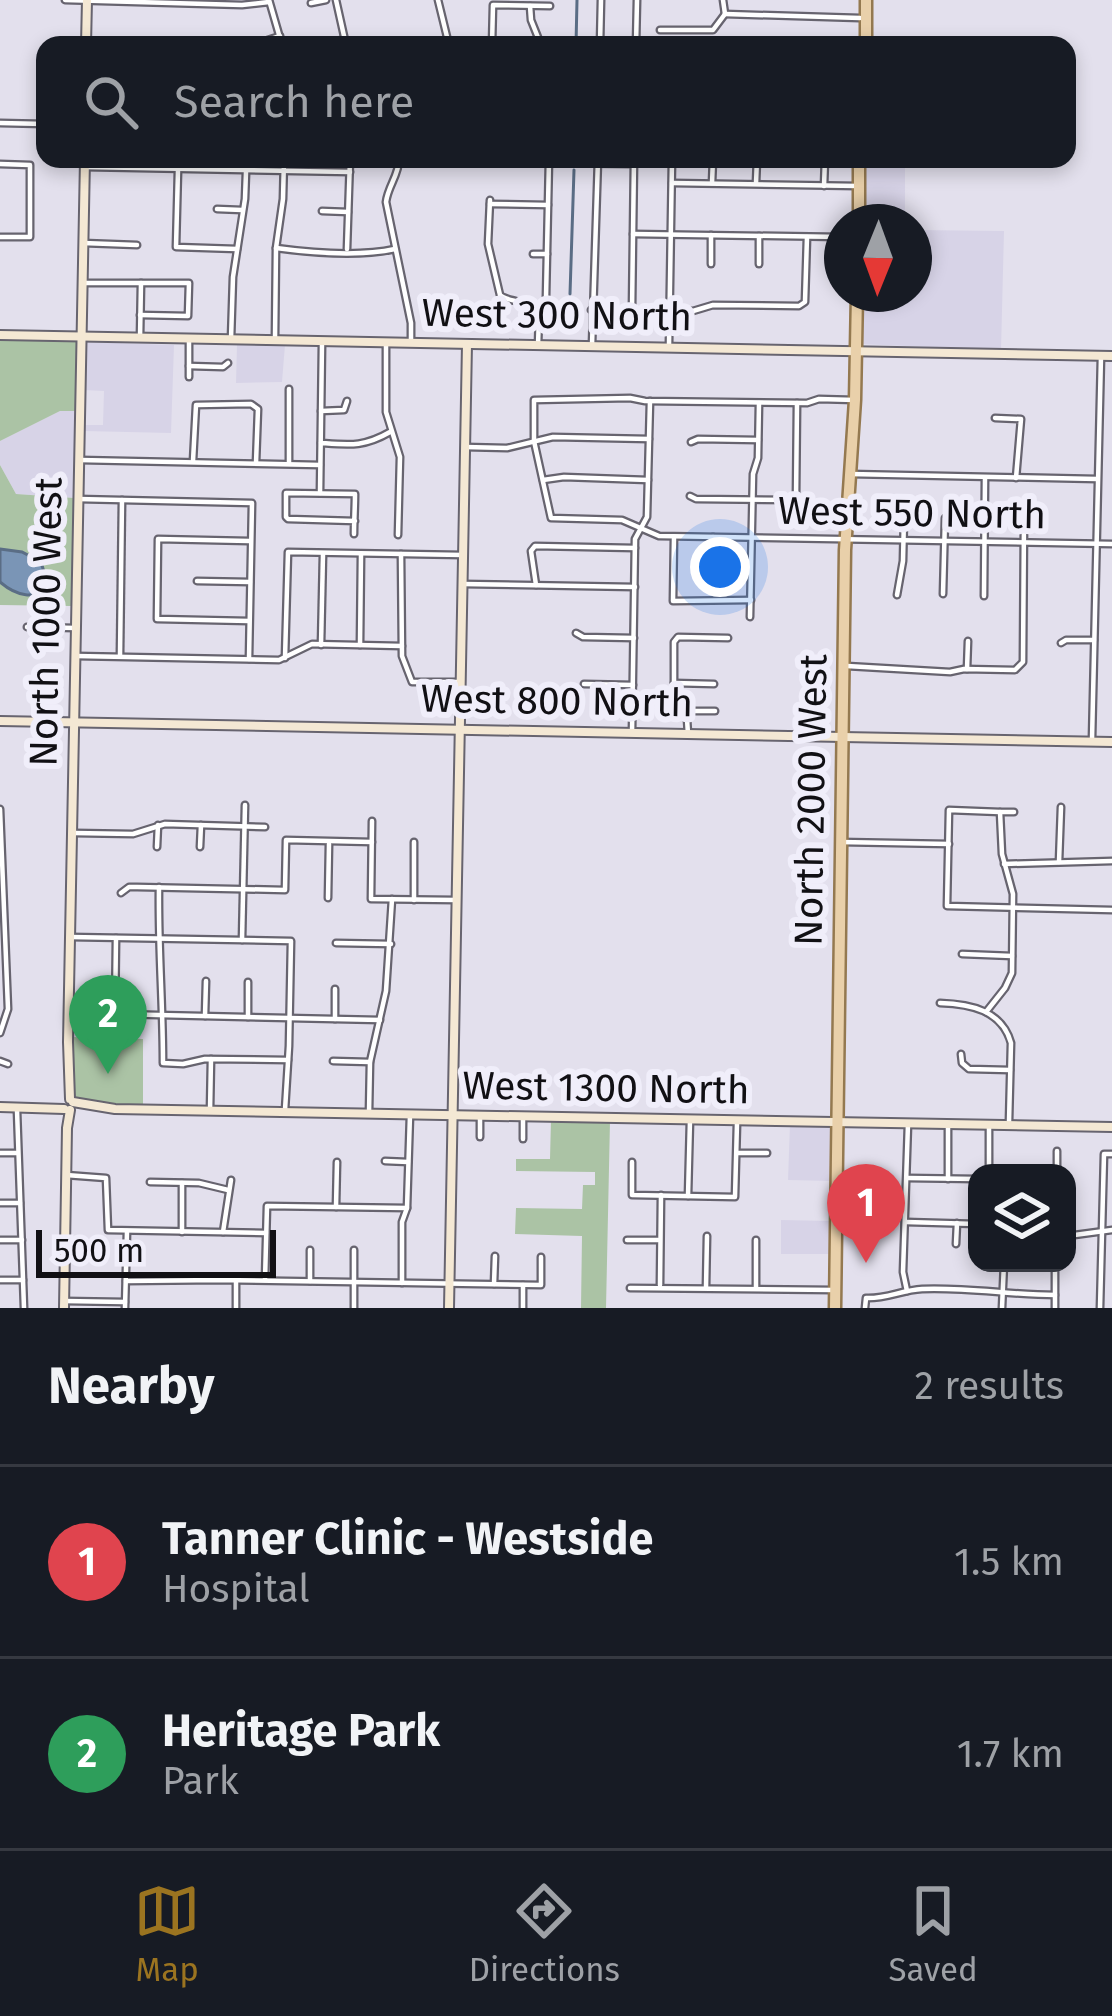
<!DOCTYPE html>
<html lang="en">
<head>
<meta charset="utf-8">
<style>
	:root { --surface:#171b24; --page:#20242c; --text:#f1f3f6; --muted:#9ea1a6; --line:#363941; --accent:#9b7420 }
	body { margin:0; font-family:"Fira Sans",sans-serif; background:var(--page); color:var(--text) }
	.controls { position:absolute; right:36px; bottom:36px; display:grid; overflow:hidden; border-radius:24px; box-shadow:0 6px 18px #0003 }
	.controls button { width:108px; height:108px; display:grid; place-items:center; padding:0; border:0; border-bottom:3px solid var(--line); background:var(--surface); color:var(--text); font:60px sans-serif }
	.compass { position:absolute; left:824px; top:204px; width:108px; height:108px; border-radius:50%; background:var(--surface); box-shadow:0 6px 18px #0003; rotate:181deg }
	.scale { position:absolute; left:36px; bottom:30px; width:240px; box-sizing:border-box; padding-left:12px; border:6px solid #111014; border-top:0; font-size:33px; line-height:42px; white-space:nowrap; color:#111014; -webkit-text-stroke:9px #f0eefa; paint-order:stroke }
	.you { position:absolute; left:720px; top:567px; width:42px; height:42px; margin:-30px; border:9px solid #fff; border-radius:50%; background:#1a73e8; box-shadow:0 0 0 18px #1a73e833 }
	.badge { display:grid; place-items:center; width:78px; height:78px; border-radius:50%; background:var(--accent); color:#fff; font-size:39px; font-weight:700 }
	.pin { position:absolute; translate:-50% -99px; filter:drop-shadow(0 3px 6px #0008) }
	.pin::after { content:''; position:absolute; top:63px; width:42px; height:36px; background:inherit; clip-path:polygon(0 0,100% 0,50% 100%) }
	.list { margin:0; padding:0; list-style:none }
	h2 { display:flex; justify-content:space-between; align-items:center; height:156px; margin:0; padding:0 48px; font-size:51px }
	h2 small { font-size:39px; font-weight:400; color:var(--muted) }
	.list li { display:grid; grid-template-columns:78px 1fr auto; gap:36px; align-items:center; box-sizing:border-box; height:192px; padding:0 48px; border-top:3px solid var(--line) }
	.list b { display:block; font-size:45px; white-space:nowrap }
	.list p { margin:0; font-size:39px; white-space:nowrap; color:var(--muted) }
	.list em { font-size:39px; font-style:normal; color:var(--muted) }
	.icon { flex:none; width:66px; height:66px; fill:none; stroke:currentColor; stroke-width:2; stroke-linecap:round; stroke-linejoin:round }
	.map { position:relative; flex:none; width:1112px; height:1308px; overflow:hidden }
	.search { position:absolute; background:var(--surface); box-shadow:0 6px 18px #0003; left:36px; right:36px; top:36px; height:132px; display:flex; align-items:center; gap:30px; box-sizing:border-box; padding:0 42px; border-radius:24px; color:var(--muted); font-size:45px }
	.sheet { height:540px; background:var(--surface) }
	nav { display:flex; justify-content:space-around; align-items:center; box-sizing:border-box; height:168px; border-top:3px solid var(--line); background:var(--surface); font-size:33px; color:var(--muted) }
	nav a { display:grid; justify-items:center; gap:6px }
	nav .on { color:var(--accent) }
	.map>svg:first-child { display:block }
	.built { fill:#d7d3e7 }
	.green { fill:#abc3a5 }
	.water { fill:#7a95b6; stroke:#5a6d85; stroke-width:3 }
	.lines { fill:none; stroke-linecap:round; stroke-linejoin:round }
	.stream { stroke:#5a6d85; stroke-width:3 }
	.street-casing { stroke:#67646f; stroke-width:9 }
	.secondary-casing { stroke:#67646f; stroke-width:12 }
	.primary-casing { stroke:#947950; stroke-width:15 }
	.street { stroke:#fff; stroke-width:4.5 }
	.secondary { stroke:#f4e8d4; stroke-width:8 }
	.primary { stroke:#e9d0aa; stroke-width:10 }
	.labels { text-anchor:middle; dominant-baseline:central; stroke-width:12; stroke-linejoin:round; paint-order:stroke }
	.street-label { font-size:39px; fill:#111014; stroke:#f0eefa }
</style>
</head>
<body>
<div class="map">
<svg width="1112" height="1308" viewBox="0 0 1112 1308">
	<rect width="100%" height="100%" fill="#e3e0ed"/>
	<g class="built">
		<path d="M 862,164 L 905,165 L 905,222 L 861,222 Z"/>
		<path d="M 914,230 L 1004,231 L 1001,350 L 859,344 L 860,294 L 914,294 Z"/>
		<path d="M 87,342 L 174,345 L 171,433 L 84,431 L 84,425 L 103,425 L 104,391 L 84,390 Z"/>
		<path d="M 237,344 L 285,345 L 282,382 L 236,383 Z"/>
		<path d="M 60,411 L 75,411 L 74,498 L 16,494 L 0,465 L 0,441 Z"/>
		<path d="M 790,1124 L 833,1127 L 833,1181 L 788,1180 Z"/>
		<path d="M 781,1220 L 829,1221 L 829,1254 L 781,1254 Z"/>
	</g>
	<g class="green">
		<path d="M 0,339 L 78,340 L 75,411 L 60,411 L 0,441 Z"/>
		<path d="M 0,465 L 16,494 L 74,498 L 71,606 L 0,605 Z"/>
		<path d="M 72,1037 L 143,1039 L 143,1107 L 79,1102 L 73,1097 Z"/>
		<path d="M 551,1120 L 610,1121 L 606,1308 L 581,1308 L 582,1236 L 515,1234 L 516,1208 L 582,1209 L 583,1185 L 595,1185 L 595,1172 L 516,1171 L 516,1159 L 550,1159 Z"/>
	</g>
	<path class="water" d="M 0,549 L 22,552 L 41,562 L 47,582 C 38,603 15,595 0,582 Z"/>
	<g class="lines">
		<g class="stream">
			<path d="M 576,45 L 577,0"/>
			<path d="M 570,294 L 574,170"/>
		</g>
		<defs>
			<g id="street">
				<path d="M 65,0 L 242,5 L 269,2"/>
				<path d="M 269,0 L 282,45"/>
				<path d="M 336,0 L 346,45"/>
				<path d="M 438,0 L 449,45"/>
				<path d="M 723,0 L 725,14"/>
				<path d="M 311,3 L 326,0"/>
				<path d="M 530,6 L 531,20 L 541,45"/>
				<path d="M 725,14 L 860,18"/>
				<path d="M 660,30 L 713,30 L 725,14"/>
				<path d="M 252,45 L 280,36"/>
				<path d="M 322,45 L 344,39"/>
				<path d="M 492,45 L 493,5 L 550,6"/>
				<path d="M 546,45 L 547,45"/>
				<path d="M 600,45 L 601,0"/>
				<path d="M 636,45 L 637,0"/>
				<path d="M 0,123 L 45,124"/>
				<path d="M 399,159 C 399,175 388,186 386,202 L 411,323 L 411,342"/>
				<path d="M 526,159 L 549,163 L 634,164"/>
				<path d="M 0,164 L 30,165 L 30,237 L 0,237"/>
				<path d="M 85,167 L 350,172"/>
				<path d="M 178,170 L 176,247 L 237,249"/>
				<path d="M 672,183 L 858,186"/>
				<path d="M 712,183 L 713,159"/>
				<path d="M 756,183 L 757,159"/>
				<path d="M 824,186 L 825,159"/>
				<path d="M 490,200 L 488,244 L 500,295 C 505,301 531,303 542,308"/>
				<path d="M 490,204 L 548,205"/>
				<path d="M 217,209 L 242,210"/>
				<path d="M 322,211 L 348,212"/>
				<path d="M 633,234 L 842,237"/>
				<path d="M 83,243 L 137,245"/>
				<path d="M 276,248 C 313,253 358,257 395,249"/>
				<path d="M 347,249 L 350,159"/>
				<path d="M 533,254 L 547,254"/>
				<path d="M 711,264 L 711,235"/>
				<path d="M 759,264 L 759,236"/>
				<path d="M 82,283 L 189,283 L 188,316 L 140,315"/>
				<path d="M 591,310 L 632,311 L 634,159"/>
				<path d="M 669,310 L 693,311 L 713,305 L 799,306 L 805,302 L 807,237"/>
				<path d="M 140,338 L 141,283"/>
				<path d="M 231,339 L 233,277 L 245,199 L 246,172"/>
				<path d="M 275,340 L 276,248 L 283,199 L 284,159"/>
				<path d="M 386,345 L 386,412 L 400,457 L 398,535"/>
				<path d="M 538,345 L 539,316 L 546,298 L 549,159"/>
				<path d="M 592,345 L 598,159"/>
				<path d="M 669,345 L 672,159"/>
				<path d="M 189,366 L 223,367 L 228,363"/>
				<path d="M 189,377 L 189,338"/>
				<path d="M 855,400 L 819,399 L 807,403 L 645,401 L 630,398 L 534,400 L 534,441 L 551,518 L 622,520 L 659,536 L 1112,544"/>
				<path d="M 321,411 L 344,410 L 347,401"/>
				<path d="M 995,418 L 1021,419 L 1016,478"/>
				<path d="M 691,442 L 698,439 L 758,440"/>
				<path d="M 321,443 C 350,445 364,447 390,432"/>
				<path d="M 465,447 L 507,448 L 553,437 L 649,439"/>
				<path d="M 80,460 L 320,465"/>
				<path d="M 193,461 L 196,405 L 251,404 L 258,409 L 256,463"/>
				<path d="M 289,462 L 289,389"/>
				<path d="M 850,474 L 1097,479"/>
				<path d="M 543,480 L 564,477 L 648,480"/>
				<path d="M 320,493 L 322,343"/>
				<path d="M 690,496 L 696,499 L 796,500 L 797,403"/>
				<path d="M 78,499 L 252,503 L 249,659"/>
				<path d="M 354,534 C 354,521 355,507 355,494 L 286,493 L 286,517 L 288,519 L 355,521"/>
				<path d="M 674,537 L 673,601 L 751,600"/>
				<path d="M 249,541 L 158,539 L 157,619 L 249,621"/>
				<path d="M 401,554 L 402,656 L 412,682 L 461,682"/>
				<path d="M 713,561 L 713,537"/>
				<path d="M 197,581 L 250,582"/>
				<path d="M 463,584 L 635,587"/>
				<path d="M 536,585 L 531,551 L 535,546 L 635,548"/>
				<path d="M 943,594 L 945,518"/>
				<path d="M 897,595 L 903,561 L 904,517"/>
				<path d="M 984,596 L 985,478"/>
				<path d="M 750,617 L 753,474 L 758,458 L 759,403"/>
				<path d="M 27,627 L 76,628"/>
				<path d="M 576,633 L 583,637 L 634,638"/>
				<path d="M 1061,643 L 1066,640 L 1094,640"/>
				<path d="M 321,645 L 323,554"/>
				<path d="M 360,645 L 361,555"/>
				<path d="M 76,656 L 279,660 L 312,644 L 402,646"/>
				<path d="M 120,656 L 122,500"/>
				<path d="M 285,658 L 288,552 L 463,555"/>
				<path d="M 847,666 L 950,672 L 964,669 L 1015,670 L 1023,662 L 1024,519"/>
				<path d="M 967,669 L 968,641"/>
				<path d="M 674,683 L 714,684"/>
				<path d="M 584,684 L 633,685"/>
				<path d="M 688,711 L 715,711"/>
				<path d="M 632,733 L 635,539 L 647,517 L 650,401"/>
				<path d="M 688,734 L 686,704 L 674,687 L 674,642 L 678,637 L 728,638"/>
				<path d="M 1092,740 L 1101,356"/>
				<path d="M 0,809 L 8,1009 L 0,1033"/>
				<path d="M 1000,812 L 949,810 L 947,906 L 1112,910"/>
				<path d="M 372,821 L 371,899 L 456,900"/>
				<path d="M 74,833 L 133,834 L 165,824 L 265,827"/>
				<path d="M 414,842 L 414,900"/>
				<path d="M 840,842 L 949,844"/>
				<path d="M 157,847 L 158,825"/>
				<path d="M 200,847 L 201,825"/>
				<path d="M 1059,862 L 1061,807"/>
				<path d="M 1004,864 L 1112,861"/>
				<path d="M 159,887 C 158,946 163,1004 163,1063 L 183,1064 L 205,1059 L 288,1060"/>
				<path d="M 121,893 L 129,887 L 137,887 L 285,890 L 286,840 L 372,842"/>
				<path d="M 328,898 L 329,844"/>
				<path d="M 70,937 L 291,941 L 289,1046 L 285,1110"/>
				<path d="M 116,938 L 115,1014 L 380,1020"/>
				<path d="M 242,940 L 245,805"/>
				<path d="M 336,943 L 391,944"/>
				<path d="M 962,954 L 1012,956"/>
				<path d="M 940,1003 C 970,1004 1002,1010 1011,1043 L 1009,1122"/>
				<path d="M 986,1012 L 1005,988 L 1012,973 L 1013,894 L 1002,854 L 1000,812 L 1014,812"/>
				<path d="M 205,1016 L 206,981"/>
				<path d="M 248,1017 L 248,982"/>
				<path d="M 335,1019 L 335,989"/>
				<path d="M 961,1054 L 962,1063 L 969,1069 L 1010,1070"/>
				<path d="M 0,1061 L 8,1064"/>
				<path d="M 333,1061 L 370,1062"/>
				<path d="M 17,1110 L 24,1308"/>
				<path d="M 210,1111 L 211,1059"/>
				<path d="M 369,1113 L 370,1062 L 386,991 L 392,899"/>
				<path d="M 480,1137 L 480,1116"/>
				<path d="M 523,1139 L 523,1116"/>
				<path d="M 0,1153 L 17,1153"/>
				<path d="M 737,1153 L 767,1153"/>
				<path d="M 385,1161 L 408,1162"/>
				<path d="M 632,1162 L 632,1195 L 735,1197 L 737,1123"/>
				<path d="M 989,1173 L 989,1125"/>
				<path d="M 1057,1173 L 1057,1151"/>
				<path d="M 66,1175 L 106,1178 L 108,1230 L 266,1233"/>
				<path d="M 907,1178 L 977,1179"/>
				<path d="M 948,1179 L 948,1125"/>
				<path d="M 150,1182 L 199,1183 L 228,1190"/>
				<path d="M 688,1196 L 690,1120"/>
				<path d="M 0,1203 L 20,1203"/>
				<path d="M 336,1207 L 337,1162"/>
				<path d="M 906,1222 L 977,1224"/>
				<path d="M 182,1232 L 182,1183"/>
				<path d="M 223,1232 L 231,1180"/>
				<path d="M 1067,1236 L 1112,1230"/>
				<path d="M 0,1240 L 22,1240"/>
				<path d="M 627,1240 L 658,1240"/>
				<path d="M 956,1244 L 957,1223"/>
				<path d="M 0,1280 L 23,1280"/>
				<path d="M 265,1280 L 267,1206 L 407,1208"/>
				<path d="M 126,1281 L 220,1280 L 541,1285 L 541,1257"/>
				<path d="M 310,1281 L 310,1250"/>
				<path d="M 402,1283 L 402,1222 L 407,1208 L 410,1115"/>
				<path d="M 494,1284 L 495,1256"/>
				<path d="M 660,1285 L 661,1195"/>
				<path d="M 630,1288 L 834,1290"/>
				<path d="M 706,1288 L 707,1236"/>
				<path d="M 756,1288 L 756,1240"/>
				<path d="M 907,1291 L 903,1272 L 908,1124"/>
				<path d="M 64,1301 L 125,1302"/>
				<path d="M 125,1308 L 127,1231"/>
				<path d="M 236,1308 L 236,1280"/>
				<path d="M 354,1308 L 354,1250"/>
				<path d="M 523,1308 L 523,1285"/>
				<path d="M 865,1308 L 866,1298 C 886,1299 902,1290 922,1289 C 967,1287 1010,1295 1055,1295"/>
				<path d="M 1002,1308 L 1004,1263"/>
				<path d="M 1055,1308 L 1055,1263"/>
				<path d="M 1100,1308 L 1104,1154 L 1112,1154"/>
			</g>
			<g id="secondary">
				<path d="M 86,45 L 87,0"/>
				<path d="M 0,335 L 1112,356"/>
				<path d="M 0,721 L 1112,742"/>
				<path d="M 70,1099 L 68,1042 L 85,159"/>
				<path d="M 73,1102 L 115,1109 L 1112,1127"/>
				<path d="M 0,1107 L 64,1109"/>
				<path d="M 64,1308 L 67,1128 L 70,1110"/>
				<path d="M 449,1308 L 467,344"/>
			</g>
			<g id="primary">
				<path d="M 863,45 L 866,39 L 866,0"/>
				<path d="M 859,222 L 859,159"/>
				<path d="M 835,1308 L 845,550 L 855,400 L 857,294"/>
			</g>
		</defs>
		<use href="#street" class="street-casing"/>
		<use href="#secondary" class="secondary-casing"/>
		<use href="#primary" class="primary-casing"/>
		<use href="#street" class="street"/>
		<use href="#secondary" class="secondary"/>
		<use href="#primary" class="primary"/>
	</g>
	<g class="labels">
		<g class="street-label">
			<text transform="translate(557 315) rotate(1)">West 300 North</text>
			<text transform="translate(912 513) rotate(1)">West 550 North</text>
			<text transform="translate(46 622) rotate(-89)">North 1000 West</text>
			<text transform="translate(557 701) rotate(1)">West 800 North</text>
			<text transform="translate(811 800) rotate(-89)">North 2000 West</text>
			<text transform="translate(606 1088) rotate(1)">West 1300 North</text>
		</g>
	</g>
</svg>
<div class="controls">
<button><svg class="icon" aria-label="layers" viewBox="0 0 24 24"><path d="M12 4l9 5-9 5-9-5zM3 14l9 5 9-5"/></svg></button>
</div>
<svg class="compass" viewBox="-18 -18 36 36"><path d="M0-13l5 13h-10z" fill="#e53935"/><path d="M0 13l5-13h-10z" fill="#9ea1a6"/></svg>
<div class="scale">500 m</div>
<div class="you"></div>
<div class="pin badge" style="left:866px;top:1263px;background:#e0444e">1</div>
<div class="pin badge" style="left:108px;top:1074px;background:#2e9e5b">2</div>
<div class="search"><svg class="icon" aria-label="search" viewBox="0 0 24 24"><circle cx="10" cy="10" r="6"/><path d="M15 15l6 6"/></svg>Search here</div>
</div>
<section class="sheet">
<h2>Nearby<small>2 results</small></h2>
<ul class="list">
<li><span class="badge" style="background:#e0444e">1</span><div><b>Tanner Clinic - Westside</b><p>Hospital</p></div><em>1.5 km</em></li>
<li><span class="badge" style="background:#2e9e5b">2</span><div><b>Heritage Park</b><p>Park</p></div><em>1.7 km</em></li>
</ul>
</section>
<nav>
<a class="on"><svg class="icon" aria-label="map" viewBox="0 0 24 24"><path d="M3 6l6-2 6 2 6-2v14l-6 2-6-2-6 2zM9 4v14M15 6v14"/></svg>Map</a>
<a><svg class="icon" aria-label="directions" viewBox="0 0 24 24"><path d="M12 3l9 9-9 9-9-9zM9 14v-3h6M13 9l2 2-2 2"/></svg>Directions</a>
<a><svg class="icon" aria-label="saved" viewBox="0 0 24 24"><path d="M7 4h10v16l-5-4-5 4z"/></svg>Saved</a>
</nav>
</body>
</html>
